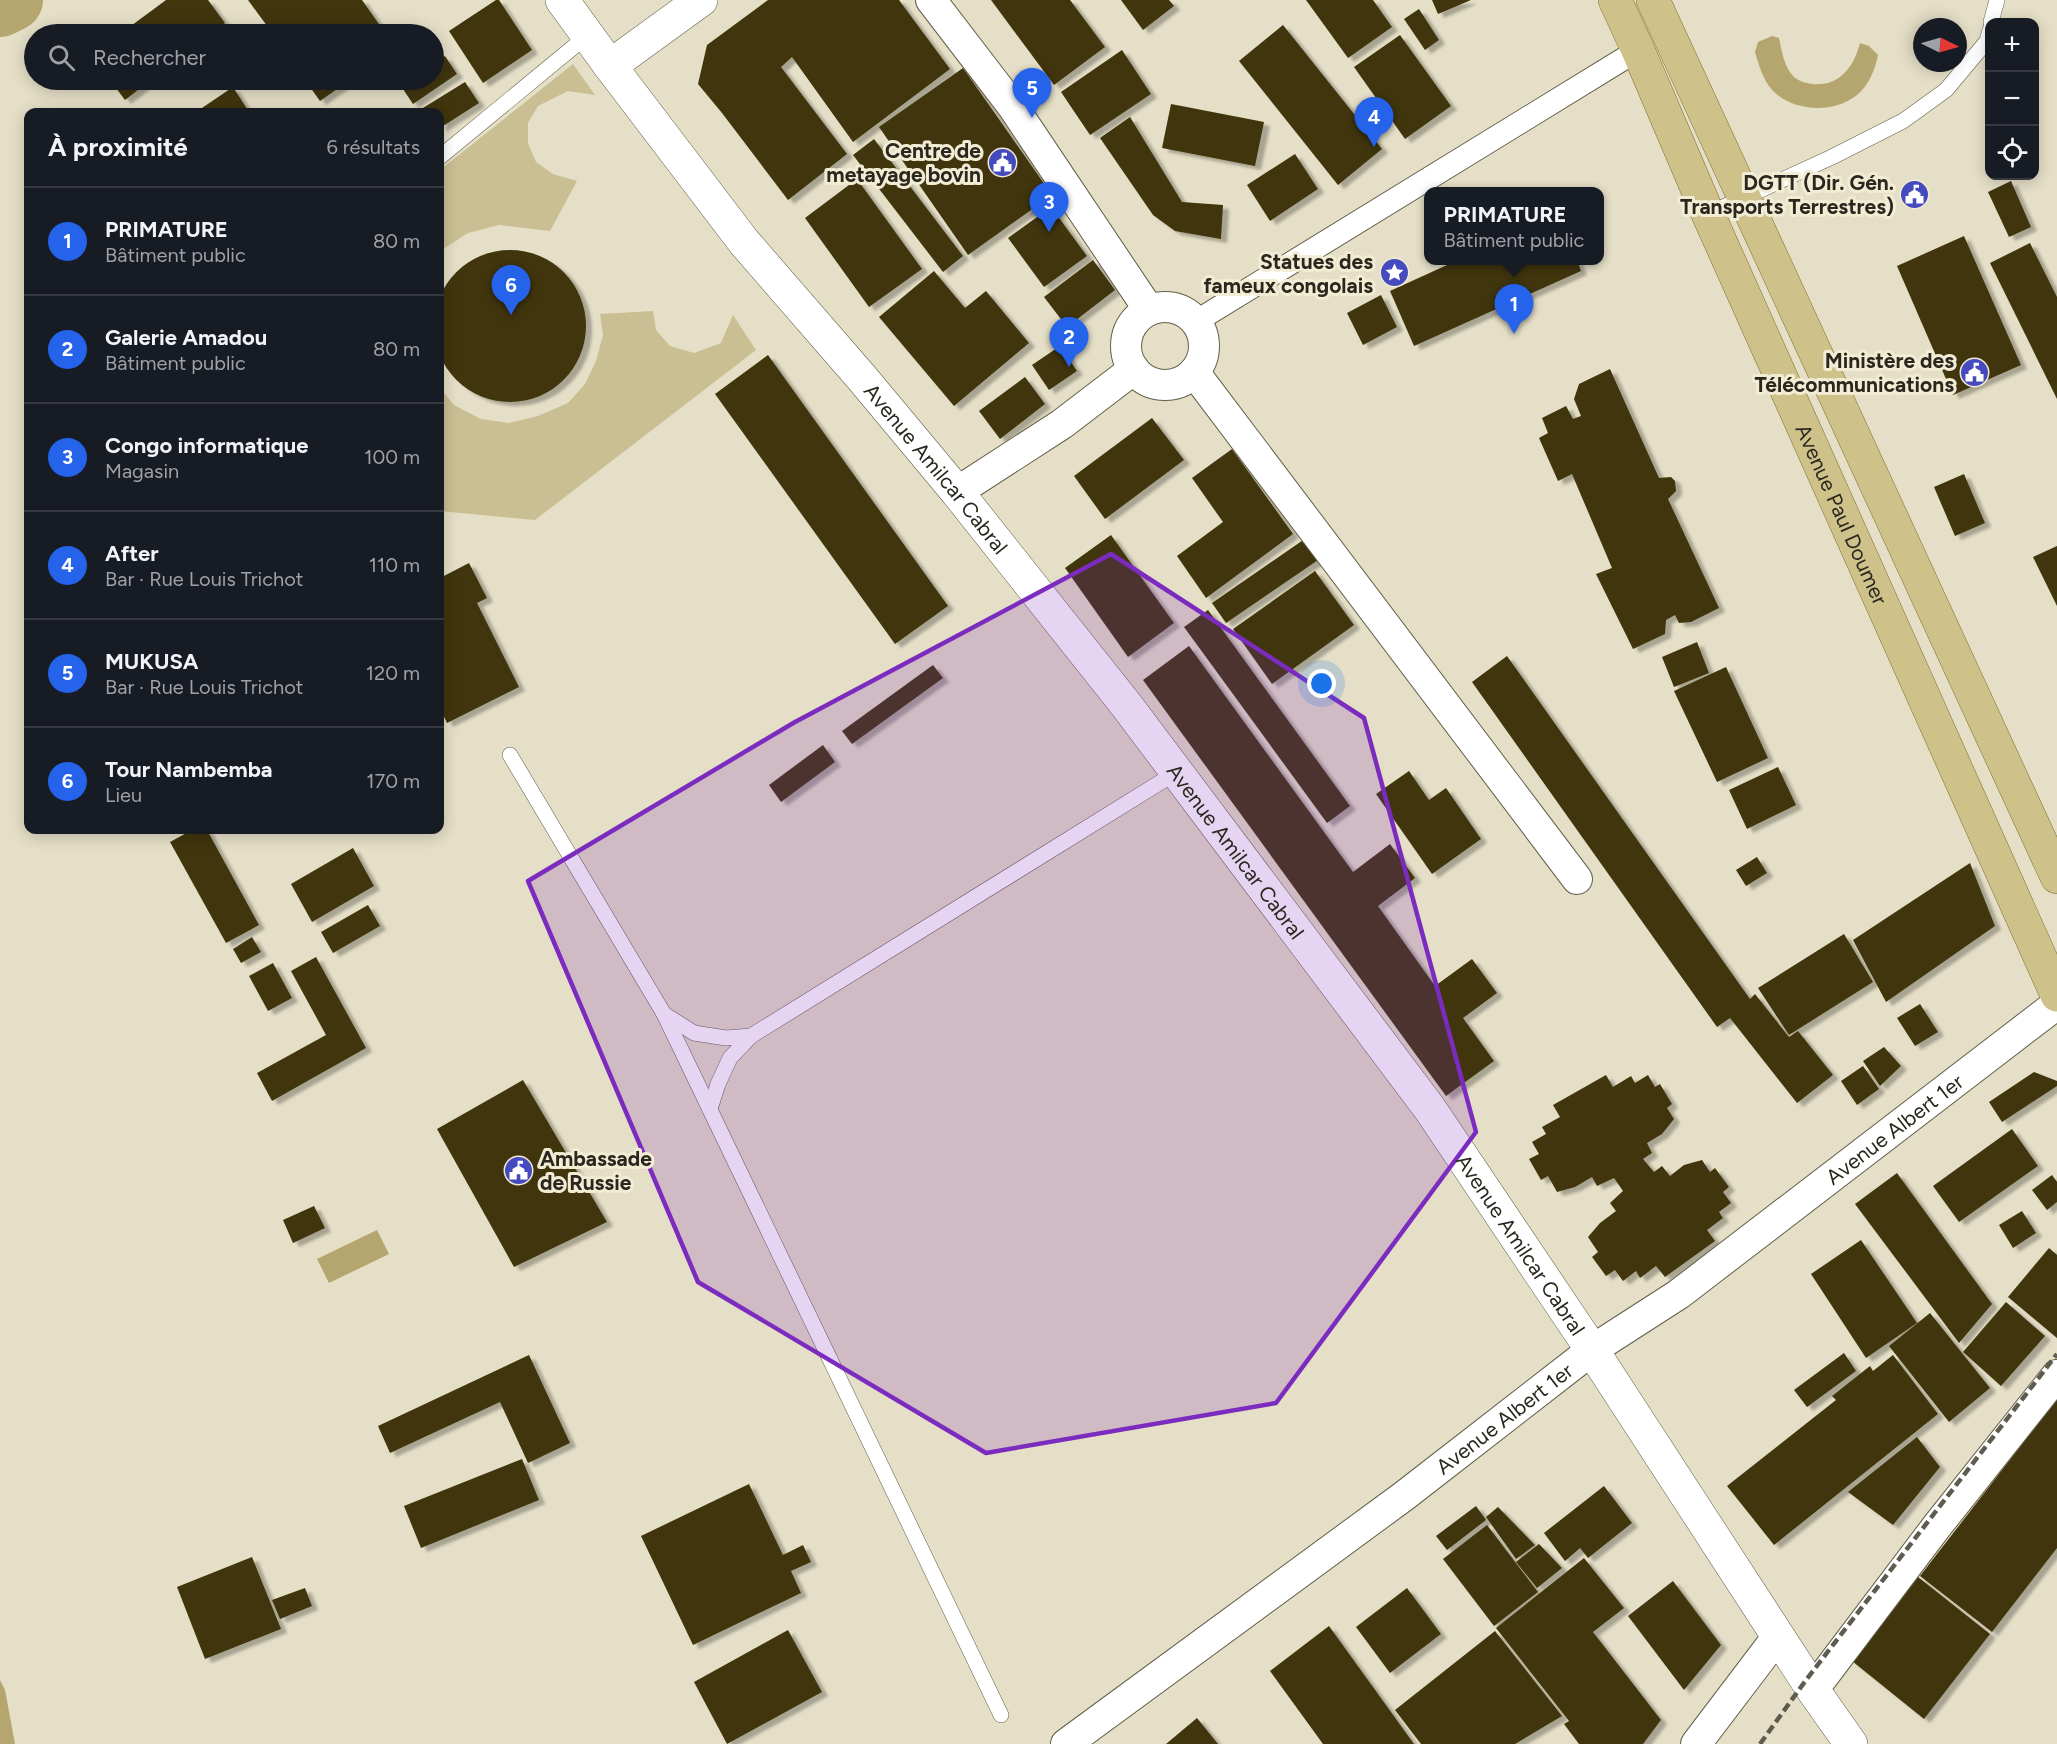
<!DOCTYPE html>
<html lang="fr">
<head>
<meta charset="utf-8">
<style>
	:root { --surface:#171b24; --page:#20242c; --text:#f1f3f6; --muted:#9ea1a6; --line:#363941; --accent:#2563eb }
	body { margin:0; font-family:Figtree,sans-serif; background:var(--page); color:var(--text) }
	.controls { position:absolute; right:18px; top:18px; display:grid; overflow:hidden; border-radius:12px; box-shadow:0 3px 15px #0003 }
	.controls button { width:54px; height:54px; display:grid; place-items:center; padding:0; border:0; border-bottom:2px solid var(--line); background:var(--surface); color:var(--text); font:30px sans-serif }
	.compass { position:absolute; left:1913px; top:18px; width:54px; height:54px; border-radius:50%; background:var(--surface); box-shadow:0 3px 15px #0003; rotate:95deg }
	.you { position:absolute; left:1322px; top:684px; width:21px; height:21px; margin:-15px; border:4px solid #fff; border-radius:50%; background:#1a73e8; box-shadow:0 0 0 9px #1a73e833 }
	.badge { display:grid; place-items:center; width:39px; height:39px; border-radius:50%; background:var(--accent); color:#fff; font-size:20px; font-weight:700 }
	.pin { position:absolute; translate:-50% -50px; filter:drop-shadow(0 2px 3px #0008) }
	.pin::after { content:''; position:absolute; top:32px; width:21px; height:18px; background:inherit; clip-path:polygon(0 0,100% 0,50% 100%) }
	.popup { position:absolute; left:1424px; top:187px; width:180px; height:78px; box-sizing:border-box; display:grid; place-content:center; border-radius:12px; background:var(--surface); filter:drop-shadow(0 2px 4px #0005); font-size:20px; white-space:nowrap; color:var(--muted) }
	.popup b { font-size:22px; color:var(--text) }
	.popup::after { content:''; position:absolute; left:50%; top:100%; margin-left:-12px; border:12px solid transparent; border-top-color:var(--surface) }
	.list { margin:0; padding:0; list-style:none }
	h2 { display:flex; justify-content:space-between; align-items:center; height:78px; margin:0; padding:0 24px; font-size:26px }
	h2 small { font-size:20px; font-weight:400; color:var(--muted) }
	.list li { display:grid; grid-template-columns:39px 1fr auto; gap:18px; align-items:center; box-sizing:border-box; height:108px; padding:0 24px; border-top:2px solid var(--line) }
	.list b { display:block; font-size:22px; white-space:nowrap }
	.list p { margin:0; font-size:20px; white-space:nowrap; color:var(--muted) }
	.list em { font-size:20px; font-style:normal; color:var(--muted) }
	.icon { flex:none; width:33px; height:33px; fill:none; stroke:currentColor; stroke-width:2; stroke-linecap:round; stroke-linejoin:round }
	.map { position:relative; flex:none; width:2057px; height:1744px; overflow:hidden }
	.search { position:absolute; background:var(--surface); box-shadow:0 3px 15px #0003; left:24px; top:24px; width:420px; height:66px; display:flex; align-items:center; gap:15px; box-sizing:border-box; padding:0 21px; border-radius:33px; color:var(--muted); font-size:22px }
	.panel { position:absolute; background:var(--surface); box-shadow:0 3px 15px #0003; left:24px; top:108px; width:420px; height:726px; border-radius:12px }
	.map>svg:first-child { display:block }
	.green { fill:#cabf93 }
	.water { fill:#b4a66e }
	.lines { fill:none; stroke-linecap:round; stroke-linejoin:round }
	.river { stroke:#b4a66e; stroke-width:62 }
	.building { fill:#3f3509; filter:url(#shadow) }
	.service-casing { stroke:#645f4a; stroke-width:16 }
	.pedestrian-casing { stroke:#645f4a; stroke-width:24 }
	.minor-casing { stroke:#645f4a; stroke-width:32 }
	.secondary-casing { stroke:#645f4a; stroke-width:34 }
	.primary-casing { stroke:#7f7030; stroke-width:34 }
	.service { stroke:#fff; stroke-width:15 }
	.pedestrian { stroke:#fff; stroke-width:22 }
	.minor { stroke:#fff; stroke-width:30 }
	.secondary { stroke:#fff; stroke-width:33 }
	.primary { stroke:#cec189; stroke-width:33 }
	.rail { stroke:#5f5b4e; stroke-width:4.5; stroke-dasharray:9 4.5; stroke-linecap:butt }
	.marked { fill:#7b2cbf; fill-opacity:0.2; stroke:#7b2cbf; stroke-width:4.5; stroke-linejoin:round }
	.labels { text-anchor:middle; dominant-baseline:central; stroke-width:6; stroke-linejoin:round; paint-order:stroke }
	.poi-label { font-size:21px; font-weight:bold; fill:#2a271e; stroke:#f2ecd4; text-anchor:end }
	.street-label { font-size:21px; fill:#2a271e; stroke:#f2ecd4 }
</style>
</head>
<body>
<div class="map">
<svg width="2057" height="1744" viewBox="0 0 2057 1744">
	<defs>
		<filter id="shadow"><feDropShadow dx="6" dy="4" stdDeviation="1.5" flood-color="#0004"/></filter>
	</defs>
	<rect width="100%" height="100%" fill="#e5dfc7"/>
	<g class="green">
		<path d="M 573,64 L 595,95 L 568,91 L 538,106 L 528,123 L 528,143 L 536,162 L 553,174 L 577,181 L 550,231 L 499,225 L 468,233 L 440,251 L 440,170 Z"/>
		<path d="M 653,311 L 656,330 L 670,346 L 694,353 L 721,343 L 733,315 L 756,350 L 535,520 L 440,511 L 440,388 L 454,405 L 481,419 L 509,423 L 538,416 L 568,403 L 585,384 L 596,361 L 603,335 L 600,314 Z"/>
	</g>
	<g class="water">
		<path d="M 1772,36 L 1779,38 C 1782,52 1784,67 1794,77 C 1799,81 1805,83 1812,84 C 1839,87 1854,67 1860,43 L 1869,46 L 1878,55 C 1875,70 1869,85 1857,95 C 1833,114 1793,112 1772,90 C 1763,79 1759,66 1755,52 L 1758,42 Z"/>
		<path d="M 377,1230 L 389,1254 L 329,1283 L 317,1259 Z"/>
		<path d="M 0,1680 L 5,1690 L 15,1744 L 0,1744 Z"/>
	</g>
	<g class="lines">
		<path class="river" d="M 0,6 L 12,0"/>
	</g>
	<g class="building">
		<path d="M 166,0 L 208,0 L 225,23 L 210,34 L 120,34 Z"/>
		<path d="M 248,0 L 362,0 L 386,34 L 273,34 Z"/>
		<path d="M 496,0 L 499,0 L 532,50 L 483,83 L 449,31 Z"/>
		<path d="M 768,0 L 899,0 L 950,69 L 853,142 L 792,57 L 781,67 L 847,154 L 788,200 L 722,113 L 698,84 L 707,45 Z"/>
		<path d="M 991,0 L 1070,0 L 1105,47 L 1054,85 Z"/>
		<path d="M 1121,0 L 1169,0 L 1174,6 L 1143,30 Z"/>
		<path d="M 1306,0 L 1373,0 L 1392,27 L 1348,58 Z"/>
		<path d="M 1432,0 L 1471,0 L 1438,14 Z"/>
		<path d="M 1419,9 L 1439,40 L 1425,50 L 1404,19 Z"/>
		<path d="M 1283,25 L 1382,149 L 1338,185 L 1239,61 Z"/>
		<path d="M 1400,35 L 1451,106 L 1405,139 L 1354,67 Z"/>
		<path d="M 1122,50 L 1151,94 L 1090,135 L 1061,92 Z"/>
		<path d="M 445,56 L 457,74 L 413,104 L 401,86 L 411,80 L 434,80 L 434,64 Z"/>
		<path d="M 963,68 L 1052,195 L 968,255 L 879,127 Z"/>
		<path d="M 110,80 L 151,80 L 125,100 Z"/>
		<path d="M 305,80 L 350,80 L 320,101 Z"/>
		<path d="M 465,82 L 479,103 L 440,128 L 440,112 L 419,112 L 418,111 Z"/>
		<path d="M 233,87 L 249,112 L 196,112 Z"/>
		<path d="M 1171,104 L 1264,122 L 1255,166 L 1162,148 Z"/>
		<path d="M 1130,117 L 1182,202 L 1223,205 L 1221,239 L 1175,231 L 1153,215 L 1100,138 Z"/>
		<path d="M 874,139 L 963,256 L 943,272 L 853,155 Z"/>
		<path d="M 1295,154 L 1318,189 L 1270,221 L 1247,185 Z"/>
		<path d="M 857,179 L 922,269 L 869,307 L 805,218 Z"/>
		<path d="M 2011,181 L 2031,227 L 2009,237 L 1988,192 Z"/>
		<path d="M 1051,207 L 1087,256 L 1044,287 L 1008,238 Z"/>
		<path d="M 1964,236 L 2021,365 L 1953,395 L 1897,266 Z"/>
		<path d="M 2030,243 L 2057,297 L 2057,399 L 1990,263 Z"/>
		<circle cx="510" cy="326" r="76"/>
		<path d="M 1093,260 L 1115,290 L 1067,327 L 1044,297 Z"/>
		<path d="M 1458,260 L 1577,260 L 1581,271 L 1414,346 L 1390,291 Z"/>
		<path d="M 934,271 L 965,308 L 986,291 L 1029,343 L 954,406 L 879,317 Z"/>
		<path d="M 1381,295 L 1397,327 L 1363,345 L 1347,313 Z"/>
		<path d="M 1060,346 L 1077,371 L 1049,390 L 1032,365 Z"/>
		<path d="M 768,355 L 948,606 L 895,644 L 715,394 Z"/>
		<path d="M 1610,369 L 1659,478 L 1671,477 L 1675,481 L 1676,491 L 1668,499 L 1719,608 L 1691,622 L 1679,623 L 1675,615 L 1666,620 L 1665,634 L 1633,649 L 1596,574 L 1612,568 L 1572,474 L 1558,481 L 1539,438 L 1548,433 L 1542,418 L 1566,406 L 1573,419 L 1581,416 L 1574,399 L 1579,384 Z"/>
		<path d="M 1025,377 L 1045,404 L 1000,439 L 979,411 Z"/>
		<path d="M 1152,418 L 1184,460 L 1105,519 L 1074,476 Z"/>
		<path d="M 1232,449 L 1293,534 L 1206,598 L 1177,556 L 1223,522 L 1192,478 Z"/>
		<path d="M 1964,474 L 1985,523 L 1955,536 L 1934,487 Z"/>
		<path d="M 1111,535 L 1174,623 L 1128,657 L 1065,568 Z"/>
		<path d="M 1309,536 L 1324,556 L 1226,623 L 1212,603 Z"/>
		<path d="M 2057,546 L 2057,606 L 2033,557 Z"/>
		<path d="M 469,563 L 487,598 L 477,603 L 519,687 L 447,723 L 440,708 L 440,578 Z"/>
		<path d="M 1315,571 L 1354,625 L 1272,684 L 1233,629 Z"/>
		<path d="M 1208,610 L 1350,806 L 1327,823 L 1184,627 Z"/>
		<path d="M 1697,642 L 1709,673 L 1674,687 L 1662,657 Z"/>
		<path d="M 1189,646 L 1353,872 L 1390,844 L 1415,878 L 1378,906 L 1435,986 L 1472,959 L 1497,993 L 1463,1018 L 1494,1061 L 1446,1096 L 1143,680 Z"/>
		<path d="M 1507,656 L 1750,999 L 1755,994 L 1789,1037 L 1798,1031 L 1833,1075 L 1797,1103 L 1730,1018 L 1717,1027 L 1472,682 Z"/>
		<path d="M 933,665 L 943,678 L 852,744 L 842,731 Z"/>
		<path d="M 1726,667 L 1768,758 L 1717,782 L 1674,691 Z"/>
		<path d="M 823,745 L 835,762 L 781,802 L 769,785 Z"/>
		<path d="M 1778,767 L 1796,805 L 1747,829 L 1729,790 Z"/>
		<path d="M 1409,771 L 1429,800 L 1446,788 L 1481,839 L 1432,874 L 1376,794 Z"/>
		<path d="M 192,830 L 207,830 L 259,925 L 226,943 L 170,842 Z"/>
		<path d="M 353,848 L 374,886 L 312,922 L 291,884 Z"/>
		<path d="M 1757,857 L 1767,873 L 1746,886 L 1736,870 Z"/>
		<path d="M 1970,863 L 1995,926 L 1886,1002 L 1853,940 Z"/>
		<path d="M 368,905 L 380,926 L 333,953 L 321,932 Z"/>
		<path d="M 1844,934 L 1873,982 L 1789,1035 L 1758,988 Z"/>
		<path d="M 252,937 L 261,952 L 241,963 L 233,949 Z"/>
		<path d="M 316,957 L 366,1048 L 272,1101 L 257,1073 L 326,1035 L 291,971 Z"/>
		<path d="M 273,963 L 292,998 L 268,1011 L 249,976 Z"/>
		<path d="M 1920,1004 L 1938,1032 L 1915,1046 L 1897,1018 Z"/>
		<path d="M 1884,1047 L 1901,1066 L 1880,1086 L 1863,1061 Z"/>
		<path d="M 1863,1066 L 1879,1089 L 1857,1105 L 1841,1081 Z"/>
		<path d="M 2034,1072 L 2057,1081 L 2057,1086 L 2002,1122 L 1989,1102 Z"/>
		<path d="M 1606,1075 L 1613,1087 L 1631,1076 L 1635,1083 L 1648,1075 L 1655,1087 L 1660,1084 L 1672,1104 L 1667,1108 L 1674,1119 L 1662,1134 L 1647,1143 L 1652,1153 L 1643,1159 L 1654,1172 L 1662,1166 L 1670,1176 L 1684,1165 L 1702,1160 L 1710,1172 L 1715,1168 L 1729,1187 L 1723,1192 L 1731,1203 L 1719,1212 L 1723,1218 L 1707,1230 L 1715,1241 L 1665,1277 L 1656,1266 L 1640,1278 L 1636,1271 L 1623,1281 L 1615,1270 L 1606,1276 L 1592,1257 L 1598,1252 L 1588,1237 L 1600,1223 L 1616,1211 L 1610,1203 L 1623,1191 L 1614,1178 L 1597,1186 L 1592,1177 L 1575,1187 L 1557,1192 L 1548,1176 L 1541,1180 L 1529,1159 L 1539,1154 L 1532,1142 L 1546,1134 L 1542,1127 L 1560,1117 L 1553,1105 Z"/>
		<path d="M 523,1080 L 607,1222 L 514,1267 L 437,1129 Z"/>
		<path d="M 2012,1129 L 2038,1166 L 1959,1222 L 1933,1186 Z"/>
		<path d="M 1897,1173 L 1992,1304 L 1959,1343 L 1855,1204 Z"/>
		<path d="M 2052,1175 L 2057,1182 L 2057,1202 L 2047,1210 L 2032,1190 Z"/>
		<path d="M 314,1206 L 325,1228 L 293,1243 L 283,1220 Z"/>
		<path d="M 2022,1211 L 2036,1233 L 2013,1248 L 1999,1225 Z"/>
		<path d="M 1861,1240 L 1917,1323 L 1866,1358 L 1811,1274 Z"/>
		<path d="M 2049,1248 L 2057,1255 L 2057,1338 L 2008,1297 Z"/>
		<path d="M 2006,1302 L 2045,1336 L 2001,1386 L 1963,1352 Z"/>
		<path d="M 1930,1313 L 1990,1388 L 1949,1422 L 1889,1346 Z"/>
		<path d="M 1844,1353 L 1856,1371 L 1807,1407 L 1794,1390 Z"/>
		<path d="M 529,1355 L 570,1443 L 528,1463 L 500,1402 L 390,1453 L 378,1426 Z"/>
		<path d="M 1893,1355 L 1938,1414 L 1774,1545 L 1727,1486 L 1836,1400 L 1832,1396 L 1870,1366 L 1873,1371 Z"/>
		<path d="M 2057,1399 L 2057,1548 L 1992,1632 L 1920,1576 Z"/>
		<path d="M 1917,1437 L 1940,1467 L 1893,1525 L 1848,1492 Z"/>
		<path d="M 522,1459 L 539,1500 L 421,1548 L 404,1506 Z"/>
		<path d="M 749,1484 L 783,1555 L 803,1545 L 811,1562 L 791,1571 L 801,1593 L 693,1645 L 641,1536 Z"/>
		<path d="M 1604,1486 L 1632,1523 L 1588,1558 L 1580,1548 L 1565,1561 L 1544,1533 Z"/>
		<path d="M 1476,1506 L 1486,1520 L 1447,1550 L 1436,1536 Z"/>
		<path d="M 1498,1507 L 1535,1545 L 1516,1559 L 1486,1517 Z"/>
		<path d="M 1487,1525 L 1538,1592 L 1494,1626 L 1443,1559 Z"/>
		<path d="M 1539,1544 L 1562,1568 L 1537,1588 L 1516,1562 Z"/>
		<path d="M 252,1557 L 281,1629 L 205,1659 L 177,1587 Z"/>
		<path d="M 1584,1558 L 1624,1608 L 1593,1632 L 1661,1720 L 1643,1744 L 1579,1744 L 1564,1724 L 1569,1721 L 1496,1628 Z"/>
		<path d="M 1918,1577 L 1990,1634 L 1924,1719 L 1852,1661 Z"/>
		<path d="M 1673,1581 L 1721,1645 L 1684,1690 L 1628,1616 Z"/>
		<path d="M 305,1588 L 312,1606 L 280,1619 L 272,1600 Z"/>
		<path d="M 1407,1588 L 1441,1634 L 1390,1673 L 1356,1627 Z"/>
		<path d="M 1329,1626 L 1414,1744 L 1323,1744 L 1270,1671 Z"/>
		<path d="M 788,1630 L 822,1692 L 727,1744 L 694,1682 Z"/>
		<path d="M 1495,1631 L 1562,1716 L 1515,1744 L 1421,1744 L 1395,1710 Z"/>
		<path d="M 1197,1718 L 1218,1744 L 1166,1744 Z"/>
	</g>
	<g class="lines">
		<defs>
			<g id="service">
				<path d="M 1991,22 L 1997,0"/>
				<path d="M 440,157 L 588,35"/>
				<path d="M 1708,214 L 1832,157 L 1903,121 L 1946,90 L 1987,41 L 1990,30"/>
				<path d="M 510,755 L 664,1014 L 694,1033 L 726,1038 L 751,1036 L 1177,772"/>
				<path d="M 664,1014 L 1001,1715"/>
				<path d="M 710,1109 L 718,1084 L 730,1058 L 751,1036"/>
			</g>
			<path id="pedestrian" d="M 1195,322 L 1638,50"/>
			<g id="minor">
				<path d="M 931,0 L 1013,107 L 1149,310"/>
				<circle cx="1165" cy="346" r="39"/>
				<path d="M 1194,372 L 1577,879"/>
				<path d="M 957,492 L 1062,424 L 1134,369"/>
				<path d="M 1813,1690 L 1937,1526 L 2057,1375"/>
				<path id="s1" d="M 1066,1744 L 1404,1496 L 1592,1350 L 1679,1294 L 2057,1004"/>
				<path d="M 1696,1744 L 1778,1636"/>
			</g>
			<g id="secondary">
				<path id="s2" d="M 562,0 L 610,66 L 744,242 L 862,378 L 957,492 L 1127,706 L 1430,1109 L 1592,1350 L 1813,1690 L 1851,1744"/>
				<path d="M 610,66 L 701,0"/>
			</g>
			<g id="primary">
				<path id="s3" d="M 1615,0 L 1638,50 L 1708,214 L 2057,995"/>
				<path d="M 1653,0 L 2057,877"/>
			</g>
		</defs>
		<use href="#service" class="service-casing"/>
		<use href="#pedestrian" class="pedestrian-casing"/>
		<use href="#minor" class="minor-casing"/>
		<use href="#secondary" class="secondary-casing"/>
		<use href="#primary" class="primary-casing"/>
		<use href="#service" class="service"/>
		<use href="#pedestrian" class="pedestrian"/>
		<use href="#minor" class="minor"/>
		<use href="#secondary" class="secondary"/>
		<use href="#primary" class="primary"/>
		<path class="rail" d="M 1760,1744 L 1806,1680 L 2057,1354"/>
	</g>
	<path class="marked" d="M 1111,554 L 1364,718 L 1476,1132 L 1276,1403 L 986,1453 L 698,1282 L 528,881 L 795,722 Z"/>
	<defs>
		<symbol id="civic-disc" viewBox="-11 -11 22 22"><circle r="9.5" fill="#464abf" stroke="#f2ecd4"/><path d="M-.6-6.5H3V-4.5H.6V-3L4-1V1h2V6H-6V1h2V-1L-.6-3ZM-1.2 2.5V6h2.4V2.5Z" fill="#fff"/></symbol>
		<symbol id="sight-disc" viewBox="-11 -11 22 22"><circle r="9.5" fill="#464abf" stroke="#f2ecd4"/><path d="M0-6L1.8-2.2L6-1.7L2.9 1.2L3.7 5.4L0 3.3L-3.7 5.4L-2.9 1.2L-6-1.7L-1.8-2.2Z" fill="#fff"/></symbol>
	</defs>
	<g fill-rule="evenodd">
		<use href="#civic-disc" x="986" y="146" width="33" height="33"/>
		<use href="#civic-disc" x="1898" y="178" width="33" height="33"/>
		<use href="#sight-disc" x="1378" y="256" width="33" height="33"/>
		<use href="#civic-disc" x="1958" y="356" width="33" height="33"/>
		<use href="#civic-disc" x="502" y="1154" width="33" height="33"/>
	</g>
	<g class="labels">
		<g class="poi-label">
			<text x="981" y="150">Centre de<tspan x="981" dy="24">metayage bovin</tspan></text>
			<text x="1894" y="182">DGTT (Dir. Gén.<tspan x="1894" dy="24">Transports Terrestres)</tspan></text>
			<text x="1373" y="261">Statues des<tspan x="1373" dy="24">fameux congolais</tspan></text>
			<text x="1954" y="360">Ministère des<tspan x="1954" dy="24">Télécommunications</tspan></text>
			<text x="540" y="1158" text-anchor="start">Ambassade<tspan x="540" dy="24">de Russie</tspan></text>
		</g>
		<g class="street-label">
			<text stroke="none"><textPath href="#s2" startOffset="600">Avenue Amilcar Cabral</textPath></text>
			<text stroke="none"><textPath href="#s3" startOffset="562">Avenue Paul Doumer</textPath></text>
			<text stroke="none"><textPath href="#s2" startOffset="1086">Avenue Amilcar Cabral</textPath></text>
			<text stroke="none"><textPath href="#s1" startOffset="1032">Avenue Albert 1er</textPath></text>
			<text stroke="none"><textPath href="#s2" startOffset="1572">Avenue Amilcar Cabral</textPath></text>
			<text stroke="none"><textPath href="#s1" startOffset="546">Avenue Albert 1er</textPath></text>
		</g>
	</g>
</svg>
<div class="controls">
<button>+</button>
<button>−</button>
<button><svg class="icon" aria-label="locate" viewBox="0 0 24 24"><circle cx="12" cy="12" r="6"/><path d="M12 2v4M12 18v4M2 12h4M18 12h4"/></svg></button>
</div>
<svg class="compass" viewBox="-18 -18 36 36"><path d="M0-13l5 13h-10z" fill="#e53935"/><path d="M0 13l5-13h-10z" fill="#9ea1a6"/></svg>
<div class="you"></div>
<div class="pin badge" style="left:1514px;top:334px">1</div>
<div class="popup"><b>PRIMATURE</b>Bâtiment public</div>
<div class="pin badge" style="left:1069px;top:367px">2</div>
<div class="pin badge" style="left:1049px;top:232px">3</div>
<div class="pin badge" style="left:1374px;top:147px">4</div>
<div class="pin badge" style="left:1032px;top:118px">5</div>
<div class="pin badge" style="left:511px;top:315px">6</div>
<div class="search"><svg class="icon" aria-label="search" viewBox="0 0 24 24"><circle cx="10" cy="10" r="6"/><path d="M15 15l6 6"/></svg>Rechercher</div>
<section class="panel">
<h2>À proximité<small>6 résultats</small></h2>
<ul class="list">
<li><span class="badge">1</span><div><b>PRIMATURE</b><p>Bâtiment public</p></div><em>80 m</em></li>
<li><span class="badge">2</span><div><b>Galerie Amadou</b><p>Bâtiment public</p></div><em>80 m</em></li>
<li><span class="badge">3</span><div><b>Congo informatique</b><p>Magasin</p></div><em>100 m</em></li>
<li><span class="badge">4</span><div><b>After</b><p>Bar · Rue Louis Trichot</p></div><em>110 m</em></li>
<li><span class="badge">5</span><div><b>MUKUSA</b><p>Bar · Rue Louis Trichot</p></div><em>120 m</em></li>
<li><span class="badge">6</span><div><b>Tour Nambemba</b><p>Lieu</p></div><em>170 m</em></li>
</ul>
</section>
</div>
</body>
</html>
